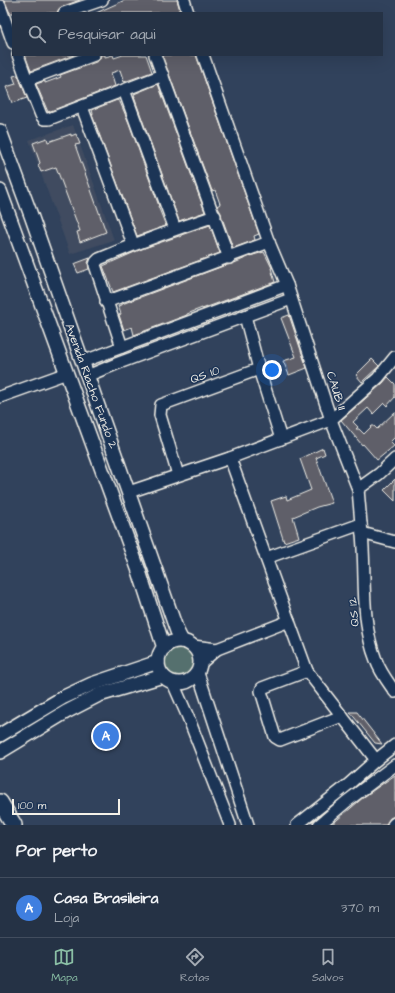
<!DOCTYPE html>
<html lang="pt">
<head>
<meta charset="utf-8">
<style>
	:root { --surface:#253245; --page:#2d3a4c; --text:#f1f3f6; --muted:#a3aab3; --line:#424d5e; --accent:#8abfa5 }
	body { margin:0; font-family:"Architects Daughter",sans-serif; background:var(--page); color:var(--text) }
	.scale { position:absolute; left:12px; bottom:10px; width:108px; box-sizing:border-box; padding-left:4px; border:2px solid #f4f1e8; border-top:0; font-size:11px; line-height:14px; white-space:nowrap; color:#f4f1e8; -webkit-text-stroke:3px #1d3557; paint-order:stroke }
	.you { position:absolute; left:272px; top:370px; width:14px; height:14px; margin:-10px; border:3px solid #fff; border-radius:50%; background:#1a73e8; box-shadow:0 0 0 6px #1a73e833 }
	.badge { display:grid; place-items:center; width:26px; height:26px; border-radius:50%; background:var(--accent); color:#fff; font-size:13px; font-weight:700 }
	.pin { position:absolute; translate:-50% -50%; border:2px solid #fff; box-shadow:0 1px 4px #0006 }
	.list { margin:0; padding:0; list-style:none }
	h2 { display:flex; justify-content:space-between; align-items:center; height:52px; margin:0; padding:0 16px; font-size:17px }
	h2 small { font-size:13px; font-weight:400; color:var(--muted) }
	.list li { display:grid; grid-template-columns:26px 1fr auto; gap:12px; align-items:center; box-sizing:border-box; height:60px; padding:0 16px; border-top:1px solid var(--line) }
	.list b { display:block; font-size:15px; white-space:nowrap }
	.list p { margin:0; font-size:13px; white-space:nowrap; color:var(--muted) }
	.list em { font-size:13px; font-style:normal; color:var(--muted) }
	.icon { flex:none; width:22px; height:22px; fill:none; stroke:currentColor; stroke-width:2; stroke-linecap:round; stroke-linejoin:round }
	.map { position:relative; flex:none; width:395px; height:825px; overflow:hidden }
	.search { position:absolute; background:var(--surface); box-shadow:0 4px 16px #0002; left:12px; right:12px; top:12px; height:44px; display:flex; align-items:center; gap:10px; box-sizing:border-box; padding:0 14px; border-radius:0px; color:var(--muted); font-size:15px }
	.sheet { height:112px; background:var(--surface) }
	nav { display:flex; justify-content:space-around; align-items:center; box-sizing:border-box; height:56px; border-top:1px solid var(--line); background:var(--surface); font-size:11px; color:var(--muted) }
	nav a { display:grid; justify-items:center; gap:2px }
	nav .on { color:var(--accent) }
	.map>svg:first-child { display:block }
	.built { fill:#3f4b60 }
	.green { fill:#54706e; stroke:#a4b0ab }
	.building { fill:#5f5f69; stroke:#f4f1e8 }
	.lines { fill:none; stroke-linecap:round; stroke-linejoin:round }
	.minor-casing { stroke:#f4f1e8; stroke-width:14 }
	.major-casing { stroke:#f4f1e8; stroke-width:16 }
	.highway-casing { stroke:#f4f1e8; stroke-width:18 }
	.minor { stroke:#1d3557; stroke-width:11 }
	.major { stroke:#1d3557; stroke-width:13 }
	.highway { stroke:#1d3557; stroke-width:15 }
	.labels { text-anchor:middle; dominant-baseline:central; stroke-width:3; stroke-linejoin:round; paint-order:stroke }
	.street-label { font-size:12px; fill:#f4f1e8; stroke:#1d3557 }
</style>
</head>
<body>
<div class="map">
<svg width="395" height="825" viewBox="0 0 395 825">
	<rect width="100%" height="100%" fill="#31425c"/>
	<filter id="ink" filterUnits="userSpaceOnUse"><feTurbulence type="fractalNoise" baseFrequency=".025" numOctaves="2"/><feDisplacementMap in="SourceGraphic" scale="8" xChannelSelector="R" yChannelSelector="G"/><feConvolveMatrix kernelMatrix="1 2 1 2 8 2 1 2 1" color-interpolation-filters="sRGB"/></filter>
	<g filter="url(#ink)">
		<path class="built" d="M 73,125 L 114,240 L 70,254 L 29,140 Z"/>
		<circle class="green" cx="179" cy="662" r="16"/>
		<g class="building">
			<path d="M 4,0 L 80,0 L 61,7 L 59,9 L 57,13 L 10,13 Z"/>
			<path d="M 125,0 L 177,0 L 180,10 L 178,10 L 179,13 L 96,13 Z"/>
			<path d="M 25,55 L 74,55 L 31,71 Z"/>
			<path d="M 101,55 L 105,55 L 105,57 L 113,55 L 114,58 L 123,55 L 146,55 L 152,72 L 124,82 L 120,70 L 111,73 L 115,86 L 48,112 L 36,84 L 45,81 L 45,83 L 61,77 L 60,75 L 96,62 L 100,59 Z"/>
			<path d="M 162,55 L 196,55 L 259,234 L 254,236 L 255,240 L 233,248 L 222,218 L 221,213 L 217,206 L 220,204 L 219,201 L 215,190 L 212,191 Z"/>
			<path d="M 18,75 L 27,98 L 12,103 L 6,87 L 16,84 L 13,76 Z"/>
			<path d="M 158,84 L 205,212 L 179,221 L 134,97 L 135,97 L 134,94 Z"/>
			<path d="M 117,100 L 120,102 L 129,123 L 159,206 L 158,206 L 166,226 L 137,236 L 92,115 L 93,114 L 92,110 Z"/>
			<path d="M 71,134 L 71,136 L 76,134 L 80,144 L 75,145 L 106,232 L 80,242 L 77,232 L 80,231 L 56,167 L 41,172 L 38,165 L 40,163 L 33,143 L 47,138 L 48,142 Z"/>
			<path d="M 210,225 L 220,253 L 113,292 L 103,266 L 144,248 L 179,236 L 181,237 L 181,235 Z"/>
			<path d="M 264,252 L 272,268 L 271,268 L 275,282 L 202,309 L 202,308 L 187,314 L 187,315 L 134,335 L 132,327 L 124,330 L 119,315 L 121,314 L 118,306 L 122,305 L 122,304 L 223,266 L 232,264 L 253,255 Z"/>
			<path d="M 90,258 L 88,263 L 89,269 L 78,273 L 74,264 Z"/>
			<path d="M 289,315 L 307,368 L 289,375 L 283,361 L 296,357 L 281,318 Z"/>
			<path d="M 372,359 L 379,366 L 362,382 L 356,375 Z"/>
			<path d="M 388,377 L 395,384 L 395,397 L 387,406 L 384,403 L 373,414 L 368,408 L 353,422 L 358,427 L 356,429 L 359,429 L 364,434 L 372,426 L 374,426 L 377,429 L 395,412 L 395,437 L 390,442 L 394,446 L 377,460 L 363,444 L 362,445 L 341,420 L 383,383 Z"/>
			<path d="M 323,448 L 325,454 L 316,458 L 332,503 L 317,507 L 293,517 L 299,537 L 284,542 L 271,501 L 286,496 L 287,500 L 311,490 L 300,459 Z"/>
			<path d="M 395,479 L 395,501 L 384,490 Z"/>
			<path d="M 350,712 L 357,712 L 382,744 L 375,743 Z"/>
			<path d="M 395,775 L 395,816 L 390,818 L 386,825 L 331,825 L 365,796 Z"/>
		</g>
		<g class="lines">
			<defs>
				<g id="minor">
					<path d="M 184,0 L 188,13"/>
					<path d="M 0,6 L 13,43"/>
					<path d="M 64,13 L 102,0"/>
					<path d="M 18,55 L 27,80 L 94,55"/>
					<path d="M 155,55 L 229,258"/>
					<path d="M 203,55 L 268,240 L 287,285 L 331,420 L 358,489 L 361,524 L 266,558 L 230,458"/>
					<path d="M 27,80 L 41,115 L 44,119 L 49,119 L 163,75"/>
					<path d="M 124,90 L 175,229"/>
					<path d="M 82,107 L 133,244"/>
					<path d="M 106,302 L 269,242"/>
					<path d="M 245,316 L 259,369 L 281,439"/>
					<path d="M 122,347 L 95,265 L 96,262 L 99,259 C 137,243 175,229 215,216"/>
					<path d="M 82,362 L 287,285"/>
					<path d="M 87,376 L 116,364 L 291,299"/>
					<path d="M 0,397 L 67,373"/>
					<path d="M 178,475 L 160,415 L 161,405 L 259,369"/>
					<path d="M 358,489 L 379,474 L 395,459"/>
					<path d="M 129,492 L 230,458 L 331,420 L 378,378 L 395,357"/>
					<path d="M 361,524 C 367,569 359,617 376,660 C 380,672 388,682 395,692"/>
					<path d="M 362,533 L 395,542"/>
					<path d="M 266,558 L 307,671 L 376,760"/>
					<path d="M 193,646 L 217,649 L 200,664"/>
					<path d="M 217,649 L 289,621"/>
					<path d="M 307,671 L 262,688 L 261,691 L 275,737 L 280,740 L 342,716"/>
					<path d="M 198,673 L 248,825"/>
					<path d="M 173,683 L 188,717 L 230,825"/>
					<path d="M 297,825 L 349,784 L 376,760 L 395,745"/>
					<path d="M 319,825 L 346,802 L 395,765"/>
					<path d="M 393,825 L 395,823"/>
				</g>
				<g id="major">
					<path d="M 0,131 L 32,218 L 177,631 L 182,641"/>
					<path d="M 0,191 L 139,571 L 164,648"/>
					<circle cx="179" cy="662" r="21"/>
					<path d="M 0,735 L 64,697 L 92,684 L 158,662"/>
					<path d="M 0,752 L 66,712 L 99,695 L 163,676"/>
				</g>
				<path id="highway" d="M 0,802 L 14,825"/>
			</defs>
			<use href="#minor" class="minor-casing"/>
			<use href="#major" class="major-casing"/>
			<use href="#highway" class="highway-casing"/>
			<use href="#minor" class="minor"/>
			<use href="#major" class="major"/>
			<use href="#highway" class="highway"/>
		</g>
	</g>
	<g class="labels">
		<g class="street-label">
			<text transform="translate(205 375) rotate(-20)">QS 10</text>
			<text transform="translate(91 386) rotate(70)">Avenida Riacho Fundo 2</text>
			<text transform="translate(336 391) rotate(72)">CAUB II</text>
			<text transform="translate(354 612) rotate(-95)">QS 12</text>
		</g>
	</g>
</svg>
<div class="scale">100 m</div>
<div class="you"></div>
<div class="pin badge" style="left:106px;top:736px;background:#3f7fe0">A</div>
<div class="search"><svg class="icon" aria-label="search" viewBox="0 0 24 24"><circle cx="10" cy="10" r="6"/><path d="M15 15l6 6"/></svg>Pesquisar aqui</div>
</div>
<section class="sheet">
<h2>Por perto<small></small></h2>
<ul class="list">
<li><span class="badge" style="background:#3f7fe0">A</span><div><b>Casa Brasileira</b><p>Loja</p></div><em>370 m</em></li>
</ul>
</section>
<nav>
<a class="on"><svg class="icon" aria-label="map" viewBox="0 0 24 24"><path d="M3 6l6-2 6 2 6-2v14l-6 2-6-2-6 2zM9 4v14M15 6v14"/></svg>Mapa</a>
<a><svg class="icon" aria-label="directions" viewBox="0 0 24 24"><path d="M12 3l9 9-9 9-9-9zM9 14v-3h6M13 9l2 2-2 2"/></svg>Rotas</a>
<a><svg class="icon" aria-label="saved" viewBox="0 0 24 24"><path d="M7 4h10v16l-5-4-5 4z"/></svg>Salvos</a>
</nav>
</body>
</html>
